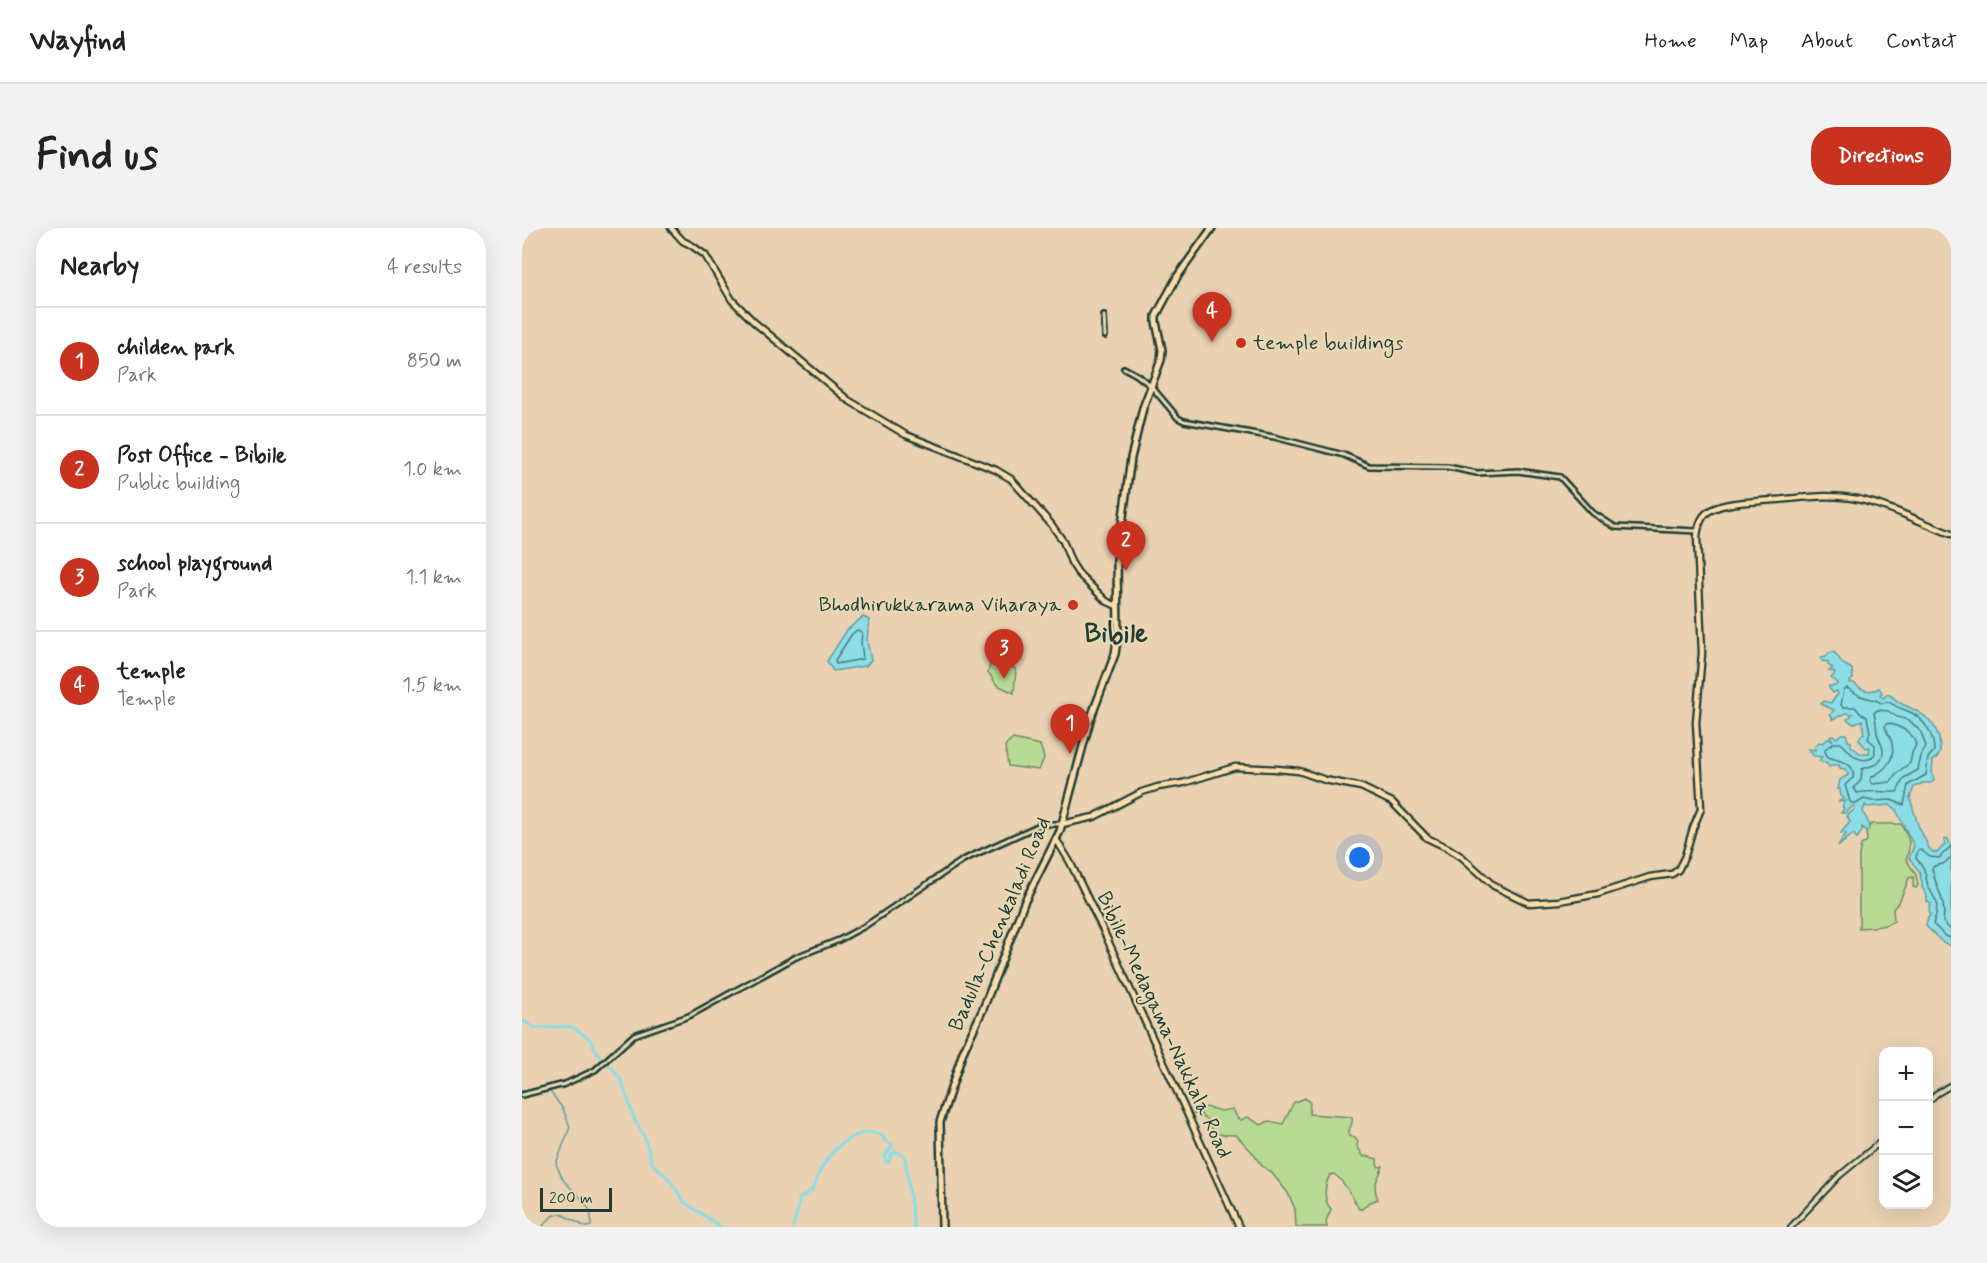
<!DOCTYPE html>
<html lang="en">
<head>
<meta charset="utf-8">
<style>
	:root { --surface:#fff; --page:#f2f2f2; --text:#222; --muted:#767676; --line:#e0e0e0; --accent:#c8321e }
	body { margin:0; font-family:Mynerve,sans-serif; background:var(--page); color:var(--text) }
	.controls { position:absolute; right:18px; bottom:18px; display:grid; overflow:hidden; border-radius:12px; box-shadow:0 6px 24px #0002 }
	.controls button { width:54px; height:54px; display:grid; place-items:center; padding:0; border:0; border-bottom:2px solid var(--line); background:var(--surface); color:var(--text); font:30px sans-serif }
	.scale { position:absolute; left:18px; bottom:15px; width:72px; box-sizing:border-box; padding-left:6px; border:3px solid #1f3d34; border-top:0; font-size:16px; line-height:21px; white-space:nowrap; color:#1f3d34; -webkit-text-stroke:4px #e9d8b5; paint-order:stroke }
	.you { position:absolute; left:838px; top:630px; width:21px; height:21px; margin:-15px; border:4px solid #fff; border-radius:50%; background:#1a73e8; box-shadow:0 0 0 9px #1a73e833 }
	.badge { display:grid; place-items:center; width:39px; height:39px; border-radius:50%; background:var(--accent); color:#fff; font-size:20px; font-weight:700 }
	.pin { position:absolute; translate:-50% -50px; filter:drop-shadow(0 2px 3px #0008) }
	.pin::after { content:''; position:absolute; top:32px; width:21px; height:18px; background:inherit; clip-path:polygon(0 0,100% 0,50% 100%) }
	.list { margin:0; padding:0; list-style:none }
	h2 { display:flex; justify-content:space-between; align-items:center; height:78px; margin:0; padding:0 24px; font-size:26px }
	h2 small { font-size:20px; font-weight:400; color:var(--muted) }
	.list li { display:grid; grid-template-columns:39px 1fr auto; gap:18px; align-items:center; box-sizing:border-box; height:108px; padding:0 24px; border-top:2px solid var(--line) }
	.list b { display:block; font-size:22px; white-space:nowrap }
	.list p { margin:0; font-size:20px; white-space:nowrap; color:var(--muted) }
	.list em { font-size:20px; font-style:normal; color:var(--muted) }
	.icon { flex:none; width:33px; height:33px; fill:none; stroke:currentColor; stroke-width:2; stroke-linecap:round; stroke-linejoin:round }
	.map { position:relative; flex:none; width:1429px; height:999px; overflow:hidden; border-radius:24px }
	header { display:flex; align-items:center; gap:36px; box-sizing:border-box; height:84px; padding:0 30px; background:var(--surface); border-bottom:2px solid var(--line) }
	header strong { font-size:28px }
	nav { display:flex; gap:33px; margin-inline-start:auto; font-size:21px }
	.intro { display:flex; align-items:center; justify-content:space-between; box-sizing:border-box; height:144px; padding:0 36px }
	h1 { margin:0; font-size:42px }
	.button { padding:15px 27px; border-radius:24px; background:var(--accent); color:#fff; font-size:21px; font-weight:700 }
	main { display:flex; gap:36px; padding:0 36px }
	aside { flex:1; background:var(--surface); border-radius:24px; box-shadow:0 6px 24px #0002 }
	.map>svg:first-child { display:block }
	.green { fill:#b9da94; stroke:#6c8c64; stroke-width:1.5 }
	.water { fill:#8cdde6; stroke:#609d9f; stroke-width:1.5 }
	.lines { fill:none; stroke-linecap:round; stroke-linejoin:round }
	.shore { stroke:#4b7d7b; stroke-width:1.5 }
	.stream { stroke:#609d9f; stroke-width:1.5 }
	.canal { stroke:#8cdde6; stroke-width:3 }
	.tertiary-casing { stroke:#1f3d34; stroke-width:8 }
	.secondary-casing { stroke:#1f3d34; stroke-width:8 }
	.primary-casing { stroke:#1f3d34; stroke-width:9 }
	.trunk-casing { stroke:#1f3d34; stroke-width:10 }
	.tertiary { stroke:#e9d8b5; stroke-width:3 }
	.secondary { stroke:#e9d8b5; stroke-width:4 }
	.primary { stroke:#fddcac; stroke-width:4.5 }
	.trunk { stroke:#fddcac; stroke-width:5 }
	.poi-dot { fill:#c8321e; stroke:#e9d8b5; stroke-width:2 }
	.labels { text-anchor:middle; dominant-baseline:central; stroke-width:4.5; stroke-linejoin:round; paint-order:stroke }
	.poi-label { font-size:21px; fill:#1f3d34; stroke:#e9d8b5; text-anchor:start }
	.street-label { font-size:21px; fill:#1f3d34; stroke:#e9d8b5 }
	.district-label { font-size:27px; font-weight:bold; fill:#1f3d34; stroke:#e9d8b5 }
</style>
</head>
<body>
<header>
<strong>Wayfind</strong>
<nav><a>Home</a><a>Map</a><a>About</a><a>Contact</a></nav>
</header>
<div class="intro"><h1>Find us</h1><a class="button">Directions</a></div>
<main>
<aside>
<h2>Nearby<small>4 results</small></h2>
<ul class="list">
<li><span class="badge">1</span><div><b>childen park</b><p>Park</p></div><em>850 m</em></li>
<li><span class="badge">2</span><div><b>Post Office - Bibile</b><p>Public building</p></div><em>1.0 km</em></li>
<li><span class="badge">3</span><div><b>school playground</b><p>Park</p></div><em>1.1 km</em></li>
<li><span class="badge">4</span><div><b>temple</b><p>Temple</p></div><em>1.5 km</em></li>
</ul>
</aside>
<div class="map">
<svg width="1429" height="999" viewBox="0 0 1429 999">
	<rect width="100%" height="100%" fill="#ead1b2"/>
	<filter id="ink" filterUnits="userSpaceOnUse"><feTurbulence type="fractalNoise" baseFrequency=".0167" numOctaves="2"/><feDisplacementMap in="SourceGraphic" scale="12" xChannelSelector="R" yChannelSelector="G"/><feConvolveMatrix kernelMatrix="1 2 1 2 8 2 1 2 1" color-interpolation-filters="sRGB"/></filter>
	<g filter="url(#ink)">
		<g class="green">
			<path d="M 470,430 L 494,441 L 492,465 L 475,457 L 466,444 Z"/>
			<path d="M 491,511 L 518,517 L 522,530 L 517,542 L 486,538 L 483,518 Z"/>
			<path d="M 1349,596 L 1379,596 C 1387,609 1390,617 1384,631 L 1394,647 L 1396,657 L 1394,660 L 1391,659 L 1391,649 L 1387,650 L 1378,672 L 1371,681 L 1372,693 C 1363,699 1349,699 1337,700 L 1337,627 L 1339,617 L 1345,613 L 1344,603 Z"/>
			<path d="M 783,870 L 788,875 L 787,886 L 830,889 C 832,897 825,901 827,908 L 833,909 L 836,913 L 835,918 L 842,929 L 846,928 L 855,931 L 855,937 L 857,939 L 861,938 C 857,950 849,957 856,971 L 846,975 L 840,981 L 837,981 C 830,969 823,954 812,946 L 808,947 C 802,957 801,973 809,981 L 804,993 L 805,999 L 774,999 L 773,981 L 766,965 L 749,944 L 740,938 L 730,924 L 714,907 C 699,906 691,911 685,891 L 681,890 L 679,886 L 671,886 L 684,879 L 699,883 L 711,881 L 715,889 L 719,892 L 726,889 L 739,897 L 747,893 L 761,896 L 772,874 Z"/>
		</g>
		<g class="water">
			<path d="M 341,389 L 347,392 L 345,413 L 349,432 L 344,438 L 311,443 L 305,433 L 325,402 Z"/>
			<path d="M 1312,424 L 1321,436 L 1330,441 L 1331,451 L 1328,453 L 1328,455 L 1332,455 C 1339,462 1347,466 1357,460 L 1360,464 L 1358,467 L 1361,470 L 1366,466 C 1371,469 1376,474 1382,477 C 1401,485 1415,493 1418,517 C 1419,524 1417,529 1411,532 L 1410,544 L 1412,552 L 1409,555 L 1401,555 L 1392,559 L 1388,570 L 1396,597 L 1407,620 L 1411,624 L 1416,624 L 1423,616 L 1422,612 L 1425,610 L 1429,617 L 1429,718 L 1419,713 L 1404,698 L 1406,690 L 1408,687 L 1407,681 L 1409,676 L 1405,673 L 1405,668 L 1400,659 L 1400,654 L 1397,643 L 1387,630 L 1392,618 L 1373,580 L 1368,577 L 1345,579 L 1343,577 L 1341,584 L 1346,594 L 1347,601 L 1344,603 L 1340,599 L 1340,603 L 1335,610 L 1331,606 L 1316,619 L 1324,606 L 1319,605 L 1328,594 L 1325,588 L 1333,581 L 1333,579 L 1331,578 L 1324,585 L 1319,585 L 1322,581 L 1320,578 L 1324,573 L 1316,574 L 1322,570 L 1319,568 L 1318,561 L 1316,561 L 1318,552 L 1326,547 L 1326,545 L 1324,543 L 1323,541 L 1318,540 L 1317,537 L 1309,537 L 1307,539 L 1305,535 L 1297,533 L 1300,529 L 1292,528 L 1286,521 L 1293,522 L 1293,518 L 1297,514 L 1301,515 L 1307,510 L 1311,513 L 1308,508 L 1311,507 L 1315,510 L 1319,506 L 1324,506 L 1326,513 L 1329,514 L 1329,518 L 1339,526 L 1347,526 L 1348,519 L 1344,520 L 1337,512 L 1339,507 L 1342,506 L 1340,492 L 1331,496 L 1325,491 L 1331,486 L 1324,485 L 1310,492 L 1310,489 L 1308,487 L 1312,482 L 1299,476 L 1302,473 L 1309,475 L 1316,466 L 1315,463 L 1311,465 L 1307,460 L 1307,458 L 1313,458 L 1316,455 L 1309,450 L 1313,446 L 1312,444 L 1307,443 L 1311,440 L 1306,437 L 1306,434 L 1300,433 L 1299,430 L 1304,429 L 1307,425 Z"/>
		</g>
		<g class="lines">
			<g class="shore">
				<path d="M 335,402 L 340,404 L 339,414 L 341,431 L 314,436 L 313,432 L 330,406 Z"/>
				<path d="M 1325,460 C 1331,462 1334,467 1339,468 C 1347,471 1352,470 1359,475 L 1367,474 C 1375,480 1382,481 1390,485 C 1403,492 1412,508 1412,523 L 1406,530 L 1404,547 L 1386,557 L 1382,577 L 1369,572 L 1350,573 L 1342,571 L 1334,576 L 1328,574 L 1323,557 L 1331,550 C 1334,534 1317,533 1306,529 L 1303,524 L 1303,521 L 1311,515 L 1319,515 C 1328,523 1333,535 1348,531 L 1353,526 L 1353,517 L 1346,511 L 1348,504 L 1345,489 L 1338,485 L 1333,479 L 1321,479 L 1319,477 L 1322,462 Z"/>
				<path d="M 1355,482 L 1366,483 L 1375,489 L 1387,492 L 1399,504 L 1404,519 L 1399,528 L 1396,542 L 1382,550 L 1375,564 C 1362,564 1347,562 1335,565 L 1332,560 L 1339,552 L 1340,541 L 1355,536 C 1367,522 1358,517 1355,505 C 1354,498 1354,492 1352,485 Z"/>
				<path d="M 1366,495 C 1379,500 1390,502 1394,517 L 1390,525 L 1388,535 L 1376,544 L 1369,554 L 1351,556 L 1348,553 L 1349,549 C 1364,542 1375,530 1369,512 C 1367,507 1364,504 1363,498 Z"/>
				<path d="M 1429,618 L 1417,630 L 1408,629 L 1399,622 L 1396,623 L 1394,630 L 1402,641 L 1406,658 L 1415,675 L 1414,687 L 1411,696 L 1423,708 L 1429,710"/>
				<path d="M 1429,630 L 1421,636 L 1412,638 L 1410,641 C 1414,661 1425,672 1421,694 L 1429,702"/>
			</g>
			<g class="stream">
				<path d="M 0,863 L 24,859"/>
				<path d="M 20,999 L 30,988 L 39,986 L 64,999 L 69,998 C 72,977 56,968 43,954 C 39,949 37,942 34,936 L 48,899 L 41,881 L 27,862"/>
			</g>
			<g class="canal">
				<path d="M 0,792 L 13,800 L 44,798 L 52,800 L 68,811 L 76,826 L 92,842 L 100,854 L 113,893 L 123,910 L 130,935 L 147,951 L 162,974 L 199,999"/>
				<path d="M 271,999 L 278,970 C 296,961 291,956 299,941 C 310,920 336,897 360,907 L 362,912 L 371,917 L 363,928 L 364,934 L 367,933 L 369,927 L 374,923 L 383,929 L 392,999"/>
			</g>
			<defs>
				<g id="tertiary">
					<path d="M 582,88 L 583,108"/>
					<path d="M 602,140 L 615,147 L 629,158 L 656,190 L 662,193 L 752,209 L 822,227 L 847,238 L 926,239 L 955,245 L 996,243 L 1038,249 L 1071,285 L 1093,299 L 1175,303"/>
					<path d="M 0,867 L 43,856 L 73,842 L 112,807 L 167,788 L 274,729 L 317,712 L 343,698 L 441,632 L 520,596 L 539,596"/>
				</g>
				<g id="secondary">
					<path d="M 1406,874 L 1414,866 L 1429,857"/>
					<path d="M 1269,999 L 1317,948 L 1362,911"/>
				</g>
				<g id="primary">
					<path d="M 149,0 L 161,13 L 169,17 L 183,27 L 210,72 L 232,94 L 326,172 L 384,207 L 474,242 L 489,251 L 529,296 L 541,313 L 549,334 L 556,345 L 584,373 L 595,378"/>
					<path d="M 540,596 L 572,589 L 620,564 L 636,559 L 661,555 L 713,539 L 755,541 L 777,543 L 803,552 L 839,559 L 870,574 L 905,610 L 926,620 L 940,629 L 972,658 L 1007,675 L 1037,673 L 1076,666 L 1128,649 L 1150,646 L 1156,642 L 1163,628 L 1171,600 L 1179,581 L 1174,494 L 1180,425 L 1175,309 C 1176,298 1179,287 1189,282 C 1205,273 1234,274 1252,272 C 1280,270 1307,265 1335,271 C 1368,278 1398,294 1429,306"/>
					<path d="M 534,611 L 548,634 L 582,704 L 717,999"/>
				</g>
				<path id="trunk" d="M 420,999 L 418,894 L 441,824 L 461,781 L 502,675 L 538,603 L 568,492 L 593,426 L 596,407 L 595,333 L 609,230 L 621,180 L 639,132 L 640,122 L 634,94 L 634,88 L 655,49 L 690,0"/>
			</defs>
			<use href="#tertiary" class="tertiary-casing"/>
			<use href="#secondary" class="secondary-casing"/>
			<use href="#primary" class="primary-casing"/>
			<use href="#trunk" class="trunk-casing"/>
			<use href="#tertiary" class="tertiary"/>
			<use href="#secondary" class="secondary"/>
			<use href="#primary" class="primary"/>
			<use href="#trunk" class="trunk"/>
		</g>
	</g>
	<g class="poi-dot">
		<circle cx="719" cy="115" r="6"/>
		<circle cx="551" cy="377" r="6"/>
	</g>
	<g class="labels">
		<g class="poi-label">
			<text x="731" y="115">temple buildings</text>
			<text x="539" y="377" text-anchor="end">Bhodhirukkarama Viharaya</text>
		</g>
		<g class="street-label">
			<text transform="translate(478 696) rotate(-67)">Badulla-Chenkaladi Road</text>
			<text transform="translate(642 797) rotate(65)">Bibile-Medagama-Nakkala Road</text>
		</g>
		<g class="district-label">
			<text x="594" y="406">Bibile</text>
		</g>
	</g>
</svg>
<div class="controls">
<button>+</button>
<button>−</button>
<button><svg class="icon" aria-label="layers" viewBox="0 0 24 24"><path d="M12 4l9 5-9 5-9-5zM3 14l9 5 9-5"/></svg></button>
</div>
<div class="scale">200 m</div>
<div class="you"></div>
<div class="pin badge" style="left:548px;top:526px">1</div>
<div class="pin badge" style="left:604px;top:343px">2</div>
<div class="pin badge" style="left:482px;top:451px">3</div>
<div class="pin badge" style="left:690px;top:114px">4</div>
</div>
</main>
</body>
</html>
